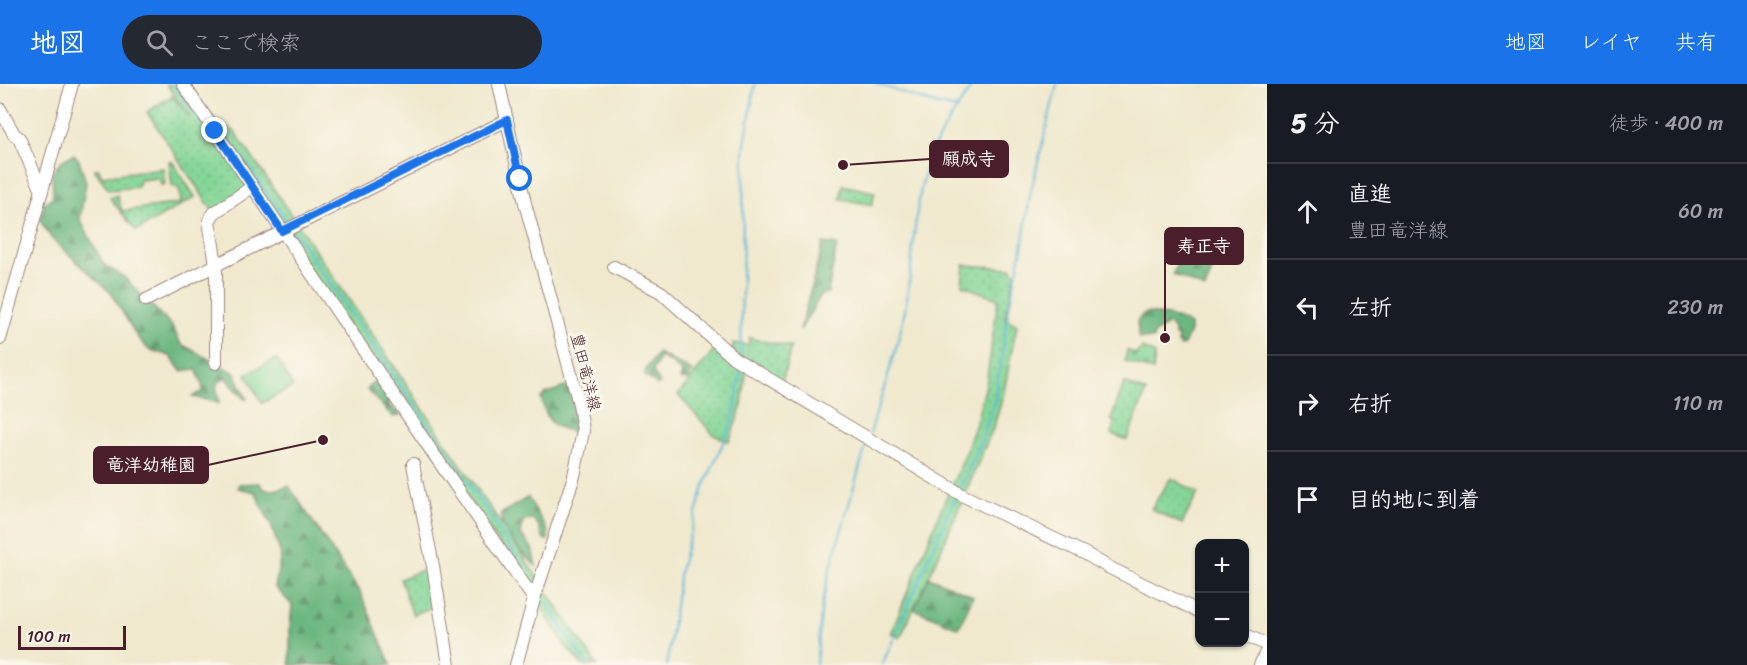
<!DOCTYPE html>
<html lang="ja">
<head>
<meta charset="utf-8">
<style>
	:root { --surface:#171b24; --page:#242831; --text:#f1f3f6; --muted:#9ea1a6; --line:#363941; --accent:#1a73e8 }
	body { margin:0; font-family:Sriracha,"Klee One",sans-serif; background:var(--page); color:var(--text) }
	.controls { position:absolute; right:18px; bottom:18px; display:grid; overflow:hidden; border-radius:12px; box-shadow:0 2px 4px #0004 }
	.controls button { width:54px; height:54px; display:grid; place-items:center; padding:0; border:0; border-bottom:2px solid var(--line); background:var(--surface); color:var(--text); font:30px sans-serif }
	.scale { position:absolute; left:18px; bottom:15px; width:108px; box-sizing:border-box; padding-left:6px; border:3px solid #4a1f2b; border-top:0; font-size:16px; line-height:21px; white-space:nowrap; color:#4a1f2b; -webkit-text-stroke:4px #fbf7ec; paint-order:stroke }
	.stop { position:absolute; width:18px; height:18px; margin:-14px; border:4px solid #1a73e8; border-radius:50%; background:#fff }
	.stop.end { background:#1a73e8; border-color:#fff; box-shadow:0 2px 6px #0008 }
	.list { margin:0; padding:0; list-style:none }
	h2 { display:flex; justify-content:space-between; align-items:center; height:78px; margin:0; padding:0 24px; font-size:26px }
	h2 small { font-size:20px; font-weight:400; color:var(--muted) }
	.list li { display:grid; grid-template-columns:39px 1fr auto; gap:18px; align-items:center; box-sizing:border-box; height:96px; padding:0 24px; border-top:2px solid var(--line) }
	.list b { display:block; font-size:22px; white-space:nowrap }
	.list p { margin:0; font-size:20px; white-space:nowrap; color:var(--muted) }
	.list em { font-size:20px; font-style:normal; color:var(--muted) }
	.icon { flex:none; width:33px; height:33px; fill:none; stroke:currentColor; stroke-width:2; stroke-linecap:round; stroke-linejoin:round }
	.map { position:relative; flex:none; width:1267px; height:581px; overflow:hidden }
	header { display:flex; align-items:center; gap:36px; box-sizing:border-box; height:84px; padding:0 30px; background:var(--accent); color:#fff }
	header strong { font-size:28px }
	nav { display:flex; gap:33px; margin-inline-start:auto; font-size:21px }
	.search { width:420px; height:54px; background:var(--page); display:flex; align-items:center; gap:15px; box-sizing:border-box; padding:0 21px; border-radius:33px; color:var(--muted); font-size:22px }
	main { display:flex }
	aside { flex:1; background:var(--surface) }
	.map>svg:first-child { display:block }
	.grass { fill:url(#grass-dots); stroke:#687a61; stroke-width:1.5 }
	.forest { fill:url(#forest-firs); stroke:#5b6b56; stroke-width:1.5 }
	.cemetery { fill:url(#cemetery-stones); stroke:#687a61; stroke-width:1.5 }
	.garden { fill:#85d697; stroke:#687a61; stroke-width:1.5 }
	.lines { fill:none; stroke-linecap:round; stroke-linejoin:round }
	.stream { stroke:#59b4d7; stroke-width:2 }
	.secondary-casing { stroke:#9d847c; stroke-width:14 }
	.secondary { stroke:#fff; stroke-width:12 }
	.route { stroke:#1a73e8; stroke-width:8 }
	.labels { text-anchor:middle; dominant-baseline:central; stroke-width:6; stroke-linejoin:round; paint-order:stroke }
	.street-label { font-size:16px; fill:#4a1f2b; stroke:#fbf7ec }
	.leader { fill:none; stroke:#4a1f2b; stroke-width:2 }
	.callout-dot { fill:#4a1f2b; stroke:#fbf7ec; stroke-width:2 }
	.callout { fill:#4a1f2b; stroke:#4a1f2b; stroke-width:2 }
	.callout-label { font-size:18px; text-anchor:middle; font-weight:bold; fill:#fff }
</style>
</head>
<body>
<header>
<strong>地図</strong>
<div class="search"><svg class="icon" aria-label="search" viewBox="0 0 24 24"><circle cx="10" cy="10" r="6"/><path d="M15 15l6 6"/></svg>ここで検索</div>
<nav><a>地図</a><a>レイヤ</a><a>共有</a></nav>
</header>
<main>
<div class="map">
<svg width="1267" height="581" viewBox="0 0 1267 581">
	<defs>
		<pattern id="grass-dots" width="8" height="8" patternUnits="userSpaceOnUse" patternTransform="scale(1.5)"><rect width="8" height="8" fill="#85d697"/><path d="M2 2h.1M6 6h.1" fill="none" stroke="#74b782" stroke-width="1.8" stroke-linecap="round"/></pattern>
		<pattern id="forest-firs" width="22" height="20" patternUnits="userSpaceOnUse" patternTransform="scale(1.5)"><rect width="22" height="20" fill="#6cb780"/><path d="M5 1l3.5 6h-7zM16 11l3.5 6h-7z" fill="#5b9469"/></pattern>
		<pattern id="cemetery-stones" width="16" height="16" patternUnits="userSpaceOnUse" patternTransform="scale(1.5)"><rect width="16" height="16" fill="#85d697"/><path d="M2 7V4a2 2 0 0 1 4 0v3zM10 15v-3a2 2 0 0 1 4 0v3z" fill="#74b782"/></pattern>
	</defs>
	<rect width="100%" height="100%" fill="#fbf7ec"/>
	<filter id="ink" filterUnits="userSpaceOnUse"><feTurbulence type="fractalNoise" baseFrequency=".0167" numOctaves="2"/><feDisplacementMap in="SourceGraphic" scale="12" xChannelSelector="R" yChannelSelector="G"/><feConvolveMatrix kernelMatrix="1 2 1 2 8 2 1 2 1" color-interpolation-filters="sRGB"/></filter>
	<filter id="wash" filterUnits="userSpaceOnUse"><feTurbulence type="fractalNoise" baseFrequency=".008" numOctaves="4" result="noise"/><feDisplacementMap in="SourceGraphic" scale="24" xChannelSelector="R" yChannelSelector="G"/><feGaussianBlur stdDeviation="1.35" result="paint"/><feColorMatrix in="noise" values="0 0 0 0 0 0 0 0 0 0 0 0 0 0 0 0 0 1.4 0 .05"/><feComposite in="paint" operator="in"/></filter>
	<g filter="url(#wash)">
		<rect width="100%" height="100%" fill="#f0e9ce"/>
		<g class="grass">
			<path d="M 166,0 L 183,0 L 203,27 L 235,48 L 597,581 L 582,581 L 565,561 L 523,494 L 252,103 L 214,129 L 147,28 L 172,12 L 190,33 Z"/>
			<path d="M 169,77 L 172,77 L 195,113 L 136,147 L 110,114 L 117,111 L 122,127 L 181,119 L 179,104 L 172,102 Z"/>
			<path d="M 163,84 L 165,100 L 161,101 L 159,94 L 139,96 L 138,103 L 109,106 L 94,85 L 99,85 L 102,92 Z"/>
			<path d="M 843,101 L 875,108 L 872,121 L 840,115 Z"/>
			<path d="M 964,181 L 1012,184 L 1015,191 L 1005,234 L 1017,241 L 1003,312 L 994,342 L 938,473 L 900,554 L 891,549 L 942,423 L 963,376 L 975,342 L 986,301 L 998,215 L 962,201 Z"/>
			<path d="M 749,254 L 791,263 L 781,302 L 748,281 L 748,274 L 742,321 L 729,358 L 714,351 L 678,311 L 718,261 L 733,267 L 733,259 L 749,261 Z"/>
			<path d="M 1124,299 L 1146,308 L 1127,356 L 1111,350 L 1115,338 L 1111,336 Z"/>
			<path d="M 1171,394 L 1198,409 L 1182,440 L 1151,425 Z"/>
			<path d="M 433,482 L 439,520 L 413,531 L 400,495 Z"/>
		</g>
		<g class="forest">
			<path d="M 74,70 L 79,76 L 86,98 L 80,135 L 104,181 L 124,193 L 172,242 L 181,260 L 235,289 L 247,315 L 244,315 L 225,293 L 216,301 L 219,319 L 192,313 L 203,307 L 202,300 L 196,285 L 181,287 L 170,272 L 148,265 L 136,251 L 111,209 L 52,155 L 40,136 L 44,120 L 53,112 L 52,89 L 61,77 Z"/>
			<path d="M 1205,157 L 1222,162 L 1205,205 L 1173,190 L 1180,173 L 1198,178 Z"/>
			<path d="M 823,159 L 837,161 L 828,209 L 821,211 L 800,246 Z"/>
			<path d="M 1147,229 C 1161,231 1178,232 1190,241 L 1190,247 L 1184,261 L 1180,262 L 1177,257 L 1179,252 L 1175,252 L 1173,244 L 1168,240 L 1154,250 L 1153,255 L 1139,254 L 1137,238 L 1143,230 Z"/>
			<path d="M 658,269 L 692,287 L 688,296 L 680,295 L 682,289 L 672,279 L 660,273 L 653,287 L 660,300 L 657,301 L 645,292 L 646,285 Z"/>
			<path d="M 373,298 L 378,301 L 392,315 L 388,320 L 400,331 L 393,333 L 367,306 Z"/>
			<path d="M 565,303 L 575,307 L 577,343 L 573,348 C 549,342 548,338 541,314 L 545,310 Z"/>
			<path d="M 260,399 L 263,405 L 274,406 L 289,402 L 361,510 L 391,581 L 290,581 L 290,542 L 292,521 L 275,503 L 281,471 L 271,441 L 255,408 L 238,404 L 239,400 Z"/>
			<path d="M 528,413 L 548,448 L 548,456 L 543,455 L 539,442 L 533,435 L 523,437 L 521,450 L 532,464 L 536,482 C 522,469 501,450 501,430 Z"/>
			<path d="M 929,493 L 973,512 L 959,544 L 914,525 Z"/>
		</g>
		<path class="cemetery" d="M 1142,264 L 1155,270 L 1153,287 L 1125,277 L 1127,266 L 1136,270 Z"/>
		<path class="garden" d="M 277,275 L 293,303 L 262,319 L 246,290 Z"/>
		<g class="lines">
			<g class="stream">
				<path d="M 173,0 L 203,40"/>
				<path d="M 877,0 L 938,21 L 958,25"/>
				<path d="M 220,46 L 223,47 L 289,140"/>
				<path d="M 294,147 L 496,440 L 533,500"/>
				<path d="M 741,269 L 744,66 L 755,0"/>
				<path d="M 870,350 C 883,305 900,260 907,214 C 915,165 913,112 933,66 C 943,42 960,22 973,0"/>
				<path d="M 960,404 L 980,361 L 995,314 L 1008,228 L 1022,164 L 1030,111 L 1057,0"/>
				<path d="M 540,510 L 587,581"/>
				<path d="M 667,581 L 680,486 L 703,405 L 729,345 L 735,326 L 741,285"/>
				<path d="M 816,581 L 822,520 L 829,489 L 867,358"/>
				<path d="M 882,581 L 956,412"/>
			</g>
		</g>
	</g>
	<g filter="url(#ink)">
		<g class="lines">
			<defs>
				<g id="secondary">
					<path d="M 183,0 L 433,369 L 534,515"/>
					<path d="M 499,0 L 525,119 L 579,320 L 583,347 L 574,392 L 534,515 L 516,581"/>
					<path d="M 0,25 L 14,50 L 19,54 L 42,107"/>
					<path d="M 614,183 L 661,208 L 734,274 L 964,412 L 1086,470 L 1108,483 L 1200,528"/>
					<path d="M 146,216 L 507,36"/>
					<path d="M 0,255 L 72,0"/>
					<path d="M 216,279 L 216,180 L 209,137 L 214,129 L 252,103"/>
					<path d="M 413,380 L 433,482 L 449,581"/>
					<path d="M 1244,550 L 1267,561"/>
					<path d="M 1260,581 L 1267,566"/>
				</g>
			</defs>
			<use href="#secondary" class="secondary-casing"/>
			<use href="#secondary" class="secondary"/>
		</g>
	</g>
	<g class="lines" filter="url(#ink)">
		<path class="route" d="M 215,47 L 282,147 L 507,36 L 520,95"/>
	</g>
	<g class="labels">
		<g class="street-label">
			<text transform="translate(586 288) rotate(76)">豊田竜洋線</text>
		</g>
	</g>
	<path class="leader" d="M843 81L930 75M1165 254L1165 162M323 356L208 381"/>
	<g class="callout-dot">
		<circle cx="843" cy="81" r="6"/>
		<circle cx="1165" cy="254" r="6"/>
		<circle cx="323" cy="356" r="6"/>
	</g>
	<g class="callout">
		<rect x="930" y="57" width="78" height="36" rx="6"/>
		<rect x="1165" y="144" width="78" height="36" rx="6"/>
		<rect x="94" y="363" width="114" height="36" rx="6"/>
	</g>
	<g class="callout-label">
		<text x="969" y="81">願成寺</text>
		<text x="1204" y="168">寿正寺</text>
		<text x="151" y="387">竜洋幼稚園</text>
	</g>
</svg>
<div class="controls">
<button>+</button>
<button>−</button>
</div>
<div class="scale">100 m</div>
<div class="stop" style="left:520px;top:95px"></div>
<div class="stop end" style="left:215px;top:47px"></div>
</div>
<aside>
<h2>5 分<small>徒歩 · 400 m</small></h2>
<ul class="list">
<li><svg class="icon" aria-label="ahead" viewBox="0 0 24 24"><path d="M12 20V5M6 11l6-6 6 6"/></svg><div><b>直進</b><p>豊田竜洋線</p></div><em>60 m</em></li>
<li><svg class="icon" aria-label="left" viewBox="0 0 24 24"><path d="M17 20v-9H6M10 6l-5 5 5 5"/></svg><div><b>左折</b></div><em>230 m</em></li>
<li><svg class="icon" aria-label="right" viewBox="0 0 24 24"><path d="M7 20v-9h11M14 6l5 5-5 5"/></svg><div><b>右折</b></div><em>110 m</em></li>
<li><svg class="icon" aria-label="arrive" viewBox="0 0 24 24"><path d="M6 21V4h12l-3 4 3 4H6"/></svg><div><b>目的地に到着</b></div></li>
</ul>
</aside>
</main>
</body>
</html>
